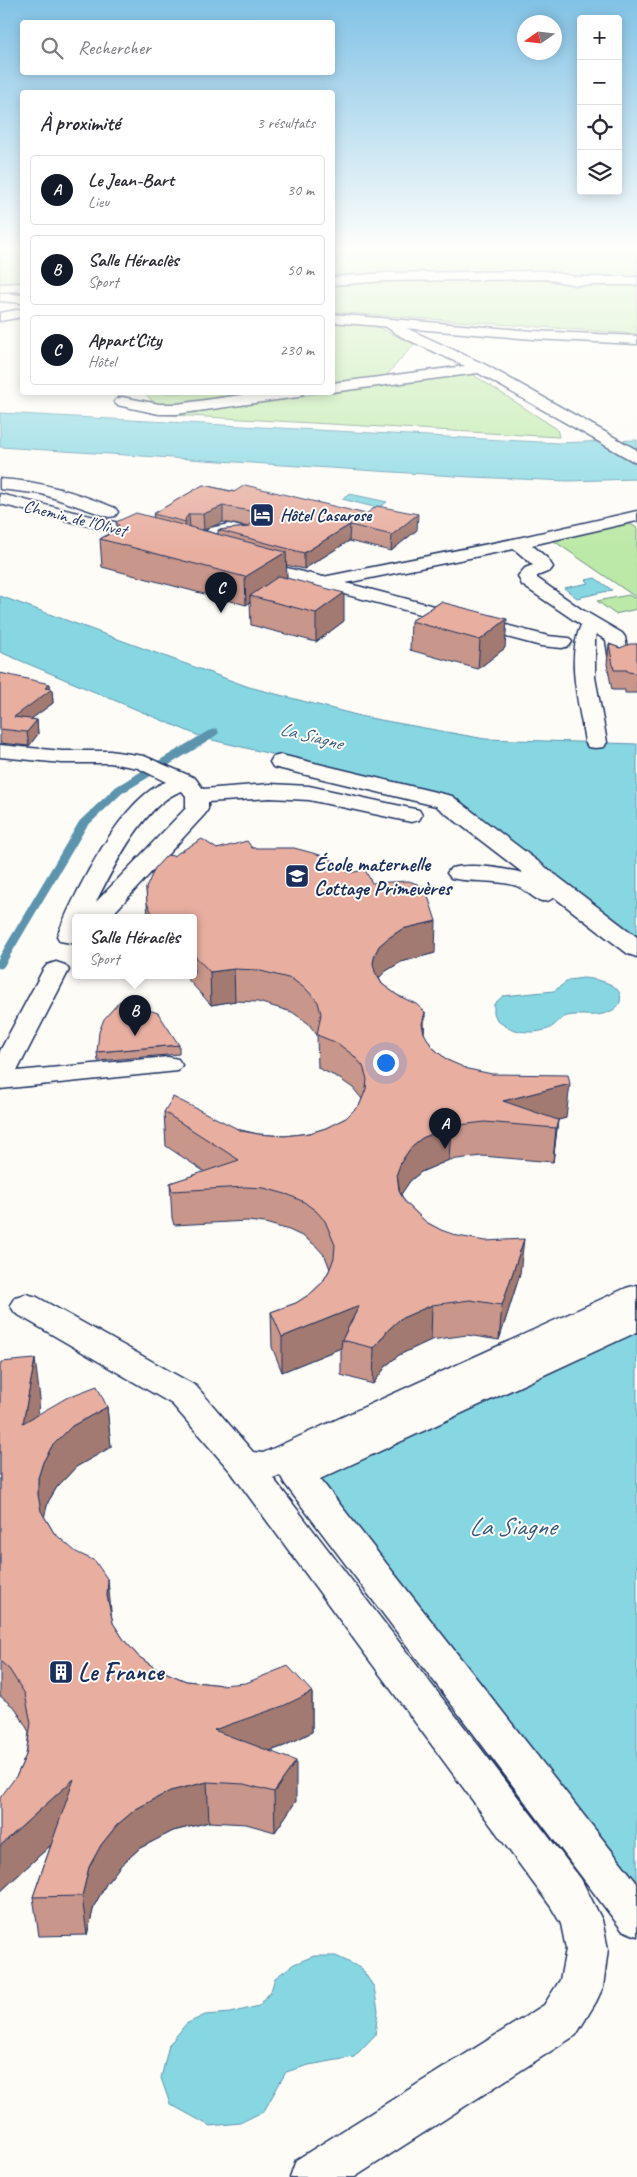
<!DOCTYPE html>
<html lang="fr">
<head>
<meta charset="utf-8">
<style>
	:root { --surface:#fff; --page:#f2f2f3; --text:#2b2b33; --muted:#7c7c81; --line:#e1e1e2; --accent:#111827 }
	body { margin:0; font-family:Caveat,sans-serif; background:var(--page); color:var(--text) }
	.controls { position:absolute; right:15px; top:15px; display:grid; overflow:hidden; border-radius:5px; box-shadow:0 2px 12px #0003 }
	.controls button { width:45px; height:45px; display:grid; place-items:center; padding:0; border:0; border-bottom:1px solid var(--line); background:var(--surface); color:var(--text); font:25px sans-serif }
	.compass { position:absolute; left:517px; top:15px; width:45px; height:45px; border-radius:50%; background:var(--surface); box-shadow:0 2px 12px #0003; rotate:256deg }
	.you { position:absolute; left:385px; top:1062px; width:18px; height:18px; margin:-12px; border:4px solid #fff; border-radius:50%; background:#1a73e8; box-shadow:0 0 0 8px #1a73e833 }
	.badge { display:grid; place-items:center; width:32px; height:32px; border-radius:50%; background:var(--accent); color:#fff; font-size:16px; font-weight:700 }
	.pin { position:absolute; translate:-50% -41px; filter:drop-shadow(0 1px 2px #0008) }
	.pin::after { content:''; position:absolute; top:26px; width:18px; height:15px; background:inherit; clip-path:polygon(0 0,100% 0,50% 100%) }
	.popup { position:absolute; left:72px; top:914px; width:125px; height:65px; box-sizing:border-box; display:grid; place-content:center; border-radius:5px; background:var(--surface); filter:drop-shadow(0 1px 4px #0005); font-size:16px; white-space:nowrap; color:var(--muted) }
	.popup b { font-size:19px; color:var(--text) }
	.popup::after { content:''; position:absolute; left:50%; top:100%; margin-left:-10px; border:10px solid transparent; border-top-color:var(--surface) }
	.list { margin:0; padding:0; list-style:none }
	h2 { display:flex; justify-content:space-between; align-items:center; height:65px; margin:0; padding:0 20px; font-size:21px }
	h2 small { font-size:16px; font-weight:400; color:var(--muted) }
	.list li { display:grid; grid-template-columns:32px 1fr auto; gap:15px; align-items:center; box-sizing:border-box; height:70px; margin:0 10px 10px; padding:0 10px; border:1px solid var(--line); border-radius:5px }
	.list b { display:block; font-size:19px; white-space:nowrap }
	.list p { margin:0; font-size:16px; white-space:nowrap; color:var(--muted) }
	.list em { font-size:16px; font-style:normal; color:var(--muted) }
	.icon { flex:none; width:28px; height:28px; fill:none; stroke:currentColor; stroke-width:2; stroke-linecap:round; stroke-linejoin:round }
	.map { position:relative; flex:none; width:637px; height:2177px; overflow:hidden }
	.search { position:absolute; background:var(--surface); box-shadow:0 2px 12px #0003; left:20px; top:20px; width:315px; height:55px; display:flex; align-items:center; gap:12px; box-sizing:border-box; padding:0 18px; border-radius:5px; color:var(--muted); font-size:19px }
	.panel { position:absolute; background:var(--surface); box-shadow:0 2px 12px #0003; left:20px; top:90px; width:315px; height:305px; border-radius:5px }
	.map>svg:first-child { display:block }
	.green { fill:#bce9a7; stroke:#6c8c82 }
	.water { fill:#87d7e2; stroke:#5c94ad }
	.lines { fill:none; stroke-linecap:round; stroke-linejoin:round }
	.stream-far1 { stroke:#5c94ad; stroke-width:7 }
	.stream { stroke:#5c94ad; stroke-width:9 }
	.minor-casing { stroke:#1b2f5e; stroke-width:3 }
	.major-casing { stroke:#1b2f5e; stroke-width:3 }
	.minor { fill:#fdfcf7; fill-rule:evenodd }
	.major { fill:#fdfcf7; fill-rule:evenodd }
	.wall { fill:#c8968a; stroke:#1b2f5e; fill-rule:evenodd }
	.shaded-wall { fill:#a27a71; stroke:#1b2f5e }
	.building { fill:#e8afa1; stroke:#1b2f5e }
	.labels { text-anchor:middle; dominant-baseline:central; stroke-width:4; stroke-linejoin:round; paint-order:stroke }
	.far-poi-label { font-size:18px; font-weight:bold; fill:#1b2f5e; stroke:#fdfcf7; text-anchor:start }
	.far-street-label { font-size:18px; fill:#1b2f5e; stroke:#fdfcf7 }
	.far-water-label { font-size:19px; font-style:italic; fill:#36597f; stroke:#fdfcf7 }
	.poi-label { font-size:21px; font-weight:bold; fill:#1b2f5e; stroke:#fdfcf7; text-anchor:start }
	.near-poi-label { font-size:25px; font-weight:bold; fill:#1b2f5e; stroke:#fdfcf7; text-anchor:start }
	.near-water-label { font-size:26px; font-style:italic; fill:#36597f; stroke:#fdfcf7 }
</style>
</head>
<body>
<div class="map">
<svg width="637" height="2177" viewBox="0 0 637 2177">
	<rect width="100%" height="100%" fill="#fdfcf7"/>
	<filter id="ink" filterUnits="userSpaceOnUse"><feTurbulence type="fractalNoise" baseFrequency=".02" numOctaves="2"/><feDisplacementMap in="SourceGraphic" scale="10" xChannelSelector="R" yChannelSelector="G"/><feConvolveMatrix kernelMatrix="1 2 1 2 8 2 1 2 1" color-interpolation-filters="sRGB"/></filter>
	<g filter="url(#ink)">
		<g class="green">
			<rect x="0" y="246" width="22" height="46"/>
			<path d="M 332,246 L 637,246 L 637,334 L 333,312 Z"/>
			<path d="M 332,321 L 373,325 L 414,344 L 386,376 L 333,384 Z"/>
			<path d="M 469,372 L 557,429 L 559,437 L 154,414 L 153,402 L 145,393 L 297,392 L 301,396 Z"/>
			<path d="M 630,524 L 637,528 L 637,598 L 551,539 Z"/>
			<path d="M 629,595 L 637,600 L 637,609 L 615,614 L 597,601 Z"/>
		</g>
		<g class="water">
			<path d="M 0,413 L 558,443 L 637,440 L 637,479 L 568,481 L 471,477 L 0,447 Z"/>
			<path d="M 350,494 L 387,502 L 378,508 L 342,499 Z"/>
			<path d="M 595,578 L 612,590 L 577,598 L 564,588 L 589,583 L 586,580 Z"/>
			<path d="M 0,596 L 249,687 L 364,717 L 485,739 L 637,744 L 637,939 L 452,797 L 204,738 L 0,652 Z"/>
			<path d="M 583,978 C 595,979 625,983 620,1002 C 618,1007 614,1010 609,1012 C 595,1018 581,1013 567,1016 C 560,1018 555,1026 548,1029 C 531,1035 510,1032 497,1020 L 494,1013 L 494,1004 L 503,996 L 554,991 L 569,980 Z"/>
			<path d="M 637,1331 L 637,1890 L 316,1478 Z"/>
			<path d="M 314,1956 L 336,1956 L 361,1968 L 374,1987 L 378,2011 L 375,2035 L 354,2057 L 309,2065 L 286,2072 L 264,2111 L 240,2123 L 210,2126 L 170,2104 L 161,2078 L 169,2045 L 186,2024 L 205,2015 L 230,2013 L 259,2006 L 271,1991 L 275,1978 L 294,1964 Z"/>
		</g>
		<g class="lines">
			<path class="stream-far1" d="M 208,736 L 215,732"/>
			<path class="stream" d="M 0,964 L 83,824 L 119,790 L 210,735"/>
			<defs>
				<g id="minor">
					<path d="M 546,271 L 576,277 L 637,277 L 637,285 L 576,285 L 546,279 L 386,281 L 332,285 L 332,277 L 386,273 Z"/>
					<path d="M 22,283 L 22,291 L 0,292 L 0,284 Z"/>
					<path d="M 387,319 L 486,365 L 637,450 L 637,462 L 631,460 L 478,373 L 332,392 L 332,383 L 465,366 L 402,337 L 380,323 Z"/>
					<path d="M 262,392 L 305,392 L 298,397 L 177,414 L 159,414 L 117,405 L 114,402 L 117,399 L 122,397 L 159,404 L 177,404 Z"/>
					<path d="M 0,479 C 41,481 78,493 115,508 L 118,512 L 115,516 L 109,517 L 42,494 L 0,489 Z"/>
					<path d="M 0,494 L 160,533 L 163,537 L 160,541 L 154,542 L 0,504 Z"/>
					<path d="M 637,511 L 637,521 L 532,545 L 548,559 L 553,567 L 550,571 L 537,576 L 537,578 L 581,609 L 622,633 L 625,637 L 629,660 L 626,664 L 619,666 L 612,664 L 609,660 L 606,640 L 596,634 L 595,637 L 595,677 L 607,742 L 604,747 L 596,748 L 588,747 L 585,742 C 580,706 565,660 581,625 L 522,585 L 518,576 L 525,568 L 533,565 L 514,549 L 346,583 L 548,636 L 569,638 L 572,642 L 569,646 L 562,648 L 541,646 L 245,568 L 242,564 L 245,560 L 251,559 L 323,577 L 518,538 Z"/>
					<path d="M 229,524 L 250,529 L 253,533 L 249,541 L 223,546 L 217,545 L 214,542 L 208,543 L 202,542 L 199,538 L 210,528 Z"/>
					<path d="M 0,745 L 62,751 L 110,751 L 144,756 L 195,778 L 203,789 L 270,784 L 309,786 L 419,810 L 422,815 L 419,820 L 411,822 L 309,800 L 270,798 L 208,802 L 208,809 L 205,814 L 110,917 L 76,917 L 76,944 L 60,941 L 57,936 C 74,895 122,796 166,782 L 138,768 L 110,763 L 62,763 L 0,757 ZM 182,791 L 186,796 L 186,808 L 96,902 C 113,869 144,803 182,791 Z"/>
					<path d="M 281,755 L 452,796 L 637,937 L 637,957 L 628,954 L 554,897 C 540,910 529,890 517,886 C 496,879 472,883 451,878 L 447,873 L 451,868 C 472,863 501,868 523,873 L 436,806 L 273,767 L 270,762 L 273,757 Z"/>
					<path d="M 56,962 L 65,965 L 69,970 L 17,1071 L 168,1057 L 178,1059 L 182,1065 L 178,1071 L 0,1089 L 0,1051 L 43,970 L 47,965 Z"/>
					<path d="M 637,1285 L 637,1332 L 320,1479 L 637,1883 L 637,1936 L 622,1930 L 285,1484 L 280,1475 L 273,1478 L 581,1879 L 602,1920 L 608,1949 L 603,1987 L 596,2002 L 576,2035 L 355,2177 L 290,2177 L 296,2160 L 544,2005 L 560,1980 L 566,1949 L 561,1924 L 551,1907 L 231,1472 L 172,1404 L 15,1313 L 10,1305 L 15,1297 L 26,1294 L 37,1297 L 196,1386 L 253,1452 L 263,1453 L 626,1288 Z"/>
				</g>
				<g id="major">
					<path d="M 0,293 L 22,295 L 22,303 L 0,301 Z"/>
					<path d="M 22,309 L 22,317 L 0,321 L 0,313 Z"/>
					<path d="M 332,314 L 533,331 L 637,336 L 637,344 L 533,339 L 332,322 Z"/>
				</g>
			</defs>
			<use href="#minor" class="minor-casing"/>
			<use href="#major" class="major-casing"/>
			<use href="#minor" class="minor"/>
			<use href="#major" class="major"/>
		</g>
		<g class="wall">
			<path d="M 203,485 L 417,530 L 391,551 L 349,541 L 304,569 L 286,565 L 287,578 L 344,621 L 316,642 L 251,625 L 250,602 L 246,605 L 102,567 L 100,539 L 108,534 L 108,532 L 116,531 L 117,529 L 116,522 L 154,517 L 153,514 ZM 223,522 L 249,527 L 218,530 L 218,534 L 202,530 Z"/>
			<path d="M 441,602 L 505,648 L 478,669 L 410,650 L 411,621 Z"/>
			<path d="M 609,644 L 620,648 L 637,644 L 637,693 L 625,693 L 625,690 L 612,690 L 607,664 Z"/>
			<path d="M 0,673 L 52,689 L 53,703 L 31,719 L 37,720 L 38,734 L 29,746 L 0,743 Z"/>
			<path d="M 252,848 L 349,873 L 372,883 L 435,953 L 401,962 L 386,971 L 379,978 L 382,984 L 397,995 L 425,1012 L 424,1034 L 432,1047 L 447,1060 L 566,1118 L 558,1120 L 554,1154 L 553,1162 L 482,1156 L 449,1160 L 421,1172 L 410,1181 L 401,1194 L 405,1202 L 426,1222 L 520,1274 L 499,1340 L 467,1335 L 431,1340 L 399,1355 L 387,1365 L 373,1384 L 341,1375 L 341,1348 L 282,1372 L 272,1347 L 271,1312 L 296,1303 L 310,1294 L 322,1283 L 330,1269 L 325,1256 L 316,1246 L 304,1237 L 289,1230 L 265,1223 L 247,1221 L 174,1225 L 172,1218 L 170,1183 L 205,1172 L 166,1146 L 164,1112 L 258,1134 L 284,1136 L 310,1133 L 326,1128 L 346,1118 L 360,1104 L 362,1099 L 353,1088 L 337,1077 L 318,1068 L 317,1035 L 308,1023 L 292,1012 L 258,1002 L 235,1001 L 211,1005 L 184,975 L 194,975 L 194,917 L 148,917 L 146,888 L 173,856 L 217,849 Z"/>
			<path d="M 179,1045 L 179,1054 L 98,1061 L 97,1052 Z"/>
			<path d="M 0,1368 L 40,1399 L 37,1415 L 107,1407 L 111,1447 L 76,1467 L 57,1487 L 48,1502 L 44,1516 L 54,1533 L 111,1614 L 113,1623 L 124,1640 L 138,1656 L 155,1668 L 186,1681 L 222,1685 L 312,1692 L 312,1732 L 284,1746 L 271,1751 L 296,1801 L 275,1832 L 246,1824 L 209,1822 L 173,1831 L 140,1848 L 121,1865 L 106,1884 L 94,1906 L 87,1935 L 39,1936 L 33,1897 L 51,1845 L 0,1892 L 17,1775 L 26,1755 L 29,1732 L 16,1709 L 0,1696 Z"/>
		</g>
		<g class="shaded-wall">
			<path d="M 223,506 L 223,522 L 204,530 L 203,514 Z"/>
			<path d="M 189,514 L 190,530 L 186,534 L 185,519 Z"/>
			<path d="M 418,514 L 417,530 L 391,551 L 392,535 Z"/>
			<path d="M 350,525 L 349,541 L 304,569 L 304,553 Z"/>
			<path d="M 286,552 L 287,580 L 250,596 L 250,602 L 246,605 L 245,577 Z"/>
			<path d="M 344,593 L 344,621 L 316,642 L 316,613 Z"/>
			<path d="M 507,619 L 505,648 L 478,669 L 480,640 Z"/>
			<path d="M 50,684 L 51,690 L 52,689 L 53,703 L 15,731 L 14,717 L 45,688 Z"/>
			<path d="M 37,720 L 38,734 L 29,746 L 27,732 Z"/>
			<path d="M 436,921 L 435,953 L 401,962 L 386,971 L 379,978 L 374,987 L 373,963 L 375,954 L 379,946 L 387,939 L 402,929 Z"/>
			<path d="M 234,969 L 235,1001 L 211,1005 L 210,972 Z"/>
			<path d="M 425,1012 L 423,1045 L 422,1024 Z"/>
			<path d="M 570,1084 L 566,1118 L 558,1120 L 554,1154 L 553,1162 L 556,1128 L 503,1101 Z"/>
			<path d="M 451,1126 L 449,1160 L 421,1172 L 410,1181 L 400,1196 L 397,1173 L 401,1162 L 412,1146 L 422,1138 Z"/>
			<path d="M 524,1239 L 520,1274 L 499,1340 L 502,1305 Z"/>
			<path d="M 432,1305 L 431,1340 L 399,1355 L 387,1365 L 373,1384 L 374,1348 L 388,1330 L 400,1319 Z"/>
			<path d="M 359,1306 L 342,1340 L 341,1348 L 282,1372 L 282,1337 Z"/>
			<path d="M 35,1359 L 40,1399 L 29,1464 L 23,1423 Z"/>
			<path d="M 107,1407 L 111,1447 L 76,1467 L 57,1487 L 48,1502 L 44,1518 L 43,1535 L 38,1495 L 38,1478 L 43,1462 L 52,1446 L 72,1426 Z"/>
			<path d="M 108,1580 L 112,1621 L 107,1596 Z"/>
			<path d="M 312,1692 L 312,1732 L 284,1746 L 216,1770 L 214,1730 Z"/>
			<path d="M 296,1761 L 296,1801 L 275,1832 L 274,1792 Z"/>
			<path d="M 74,1779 L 79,1819 L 0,1892 L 0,1846 Z"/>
			<path d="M 207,1782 L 209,1822 L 173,1831 L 140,1848 L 121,1865 L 106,1884 L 94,1906 L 87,1935 L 82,1896 L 89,1867 L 101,1845 L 117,1825 L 136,1809 L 170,1791 Z"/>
		</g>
		<g class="building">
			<path d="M 203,485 L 234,492 L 245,485 L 366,514 L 377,506 L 418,514 L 392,535 L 350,525 L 351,524 L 304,553 L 218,530 L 249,527 L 254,518 L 250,511 L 223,506 L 203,514 L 189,514 L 185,519 L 186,522 L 153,514 Z"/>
			<path d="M 136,513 L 286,552 L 245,577 L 100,539 L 111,533 L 108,532 L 116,531 L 119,525 L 116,522 Z"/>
			<path d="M 279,576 L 344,593 L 316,613 L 250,596 Z"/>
			<path d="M 441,602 L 507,619 L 480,640 L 411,621 Z"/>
			<path d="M 609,644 L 620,648 L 630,644 L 637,644 L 637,673 L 628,672 L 627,670 L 614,670 Z"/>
			<path d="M 0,673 L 50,684 L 45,688 L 52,689 L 14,717 L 37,720 L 27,732 L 0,729 Z"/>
			<path d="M 202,839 L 217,849 L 247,841 L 252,848 L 294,848 L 320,855 L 332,860 L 349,873 L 365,870 L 372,883 L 409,881 L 425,887 L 436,921 L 402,929 L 387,939 L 379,946 L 375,954 L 373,963 L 375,972 L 382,984 L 397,995 L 416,1004 L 425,1012 L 422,1024 L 424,1033 L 432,1047 L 447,1060 L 468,1069 L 492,1074 L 568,1075 L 570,1084 L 503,1101 L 558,1120 L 556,1128 L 485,1122 L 451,1126 L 422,1138 L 412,1146 L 401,1162 L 397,1173 L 399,1191 L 405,1202 L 426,1222 L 441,1230 L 458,1236 L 485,1241 L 524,1239 L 502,1305 L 470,1300 L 432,1305 L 400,1319 L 388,1330 L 374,1348 L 342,1340 L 359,1306 L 282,1337 L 271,1312 L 296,1303 L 310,1294 L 322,1283 L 329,1271 L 334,1258 L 335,1245 L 325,1221 L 316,1211 L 304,1202 L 289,1195 L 264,1188 L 246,1187 L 172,1191 L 170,1183 L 239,1160 L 164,1112 L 173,1097 L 242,1131 L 258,1134 L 284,1136 L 310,1133 L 326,1128 L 346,1118 L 360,1104 L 366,1089 L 367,1079 L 363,1066 L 353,1055 L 337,1043 L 317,1035 L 321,1014 L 318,1002 L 307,990 L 292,979 L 257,970 L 234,969 L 210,972 L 194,955 L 194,917 L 154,917 L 147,903 L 146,888 L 155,868 L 167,855 L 173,856 Z"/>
			<path d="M 120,1001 L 158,1013 L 179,1045 L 97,1052 L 99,1032 L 104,1019 Z"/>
			<path d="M 35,1359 L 23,1423 L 68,1397 L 97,1386 L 107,1407 L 72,1426 L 52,1446 L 43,1462 L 38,1478 L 38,1495 L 41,1511 L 54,1533 L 76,1552 L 95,1561 L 108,1580 L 107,1596 L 113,1623 L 124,1640 L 138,1656 L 155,1668 L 186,1681 L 222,1685 L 246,1683 L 288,1666 L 312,1692 L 283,1706 L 214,1730 L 296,1761 L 274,1792 L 244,1784 L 207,1782 L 170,1791 L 136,1809 L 117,1825 L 101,1845 L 89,1867 L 82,1896 L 33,1897 L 74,1779 L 0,1846 L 0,1798 L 17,1775 L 26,1755 L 31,1723 L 25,1694 L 9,1669 L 0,1661 L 0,1368 L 1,1362 Z"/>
		</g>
	</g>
	<linearGradient id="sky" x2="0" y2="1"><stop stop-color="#81c2e6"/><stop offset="0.45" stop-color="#fefefb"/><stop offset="1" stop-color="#fefefb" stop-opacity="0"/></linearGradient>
	<rect width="637" height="551" fill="url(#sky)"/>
	<defs>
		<symbol id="hotel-square" viewBox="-11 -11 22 22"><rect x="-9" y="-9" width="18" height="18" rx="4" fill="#1b2f5e" stroke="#fdfcf7"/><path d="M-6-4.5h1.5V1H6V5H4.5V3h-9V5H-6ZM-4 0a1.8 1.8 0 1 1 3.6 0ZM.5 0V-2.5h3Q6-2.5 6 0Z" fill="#fff"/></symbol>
		<symbol id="school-square" viewBox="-11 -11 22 22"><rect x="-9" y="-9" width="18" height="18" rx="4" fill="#1b2f5e" stroke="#fdfcf7"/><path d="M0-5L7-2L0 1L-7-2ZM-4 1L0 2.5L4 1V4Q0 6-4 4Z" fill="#fff"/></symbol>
		<symbol id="building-square" viewBox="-11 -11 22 22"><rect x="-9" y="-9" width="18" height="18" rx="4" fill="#1b2f5e" stroke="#fdfcf7"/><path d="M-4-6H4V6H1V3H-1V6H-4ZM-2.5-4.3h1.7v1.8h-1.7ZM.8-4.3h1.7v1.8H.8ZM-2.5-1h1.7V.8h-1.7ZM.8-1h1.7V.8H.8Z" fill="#fff"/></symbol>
	</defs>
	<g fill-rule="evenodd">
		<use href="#hotel-square" x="248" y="501" width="28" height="28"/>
		<use href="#school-square" x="283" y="862" width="28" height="28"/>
		<use href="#building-square" x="47" y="1658" width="28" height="28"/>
	</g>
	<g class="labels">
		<g class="far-poi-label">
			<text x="280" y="515">Hôtel Casarose</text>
		</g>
		<g class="far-street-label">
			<text transform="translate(75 518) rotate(14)">Chemin de l'Olivet</text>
		</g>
		<g class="far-water-label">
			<text transform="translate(311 736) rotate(14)">La Siagne</text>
		</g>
		<g class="poi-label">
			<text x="314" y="864">École maternelle<tspan x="314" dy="24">Cottage Primevères</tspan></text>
		</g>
		<g class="near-poi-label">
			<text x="78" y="1672">Le France</text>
		</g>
		<g class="near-water-label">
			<text x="512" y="1526">La Siagne</text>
		</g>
	</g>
</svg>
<div class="controls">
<button>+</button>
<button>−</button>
<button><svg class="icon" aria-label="locate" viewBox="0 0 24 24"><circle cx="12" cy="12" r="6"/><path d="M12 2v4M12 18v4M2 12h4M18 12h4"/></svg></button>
<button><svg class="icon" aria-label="layers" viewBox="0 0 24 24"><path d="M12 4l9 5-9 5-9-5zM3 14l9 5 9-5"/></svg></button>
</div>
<svg class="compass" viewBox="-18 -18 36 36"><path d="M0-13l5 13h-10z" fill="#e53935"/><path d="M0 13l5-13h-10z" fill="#7c7c81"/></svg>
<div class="you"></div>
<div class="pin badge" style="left:445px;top:1149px">A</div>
<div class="pin badge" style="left:135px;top:1036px">B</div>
<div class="popup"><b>Salle Héraclès</b>Sport</div>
<div class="pin badge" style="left:221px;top:613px">C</div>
<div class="search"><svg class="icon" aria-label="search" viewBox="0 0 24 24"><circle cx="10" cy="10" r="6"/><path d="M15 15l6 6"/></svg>Rechercher</div>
<section class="panel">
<h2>À proximité<small>3 résultats</small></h2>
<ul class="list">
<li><span class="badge">A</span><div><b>Le Jean-Bart</b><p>Lieu</p></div><em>30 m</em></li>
<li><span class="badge">B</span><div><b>Salle Héraclès</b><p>Sport</p></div><em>50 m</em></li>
<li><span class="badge">C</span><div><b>Appart'City</b><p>Hôtel</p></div><em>230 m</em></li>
</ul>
</section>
</div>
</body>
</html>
